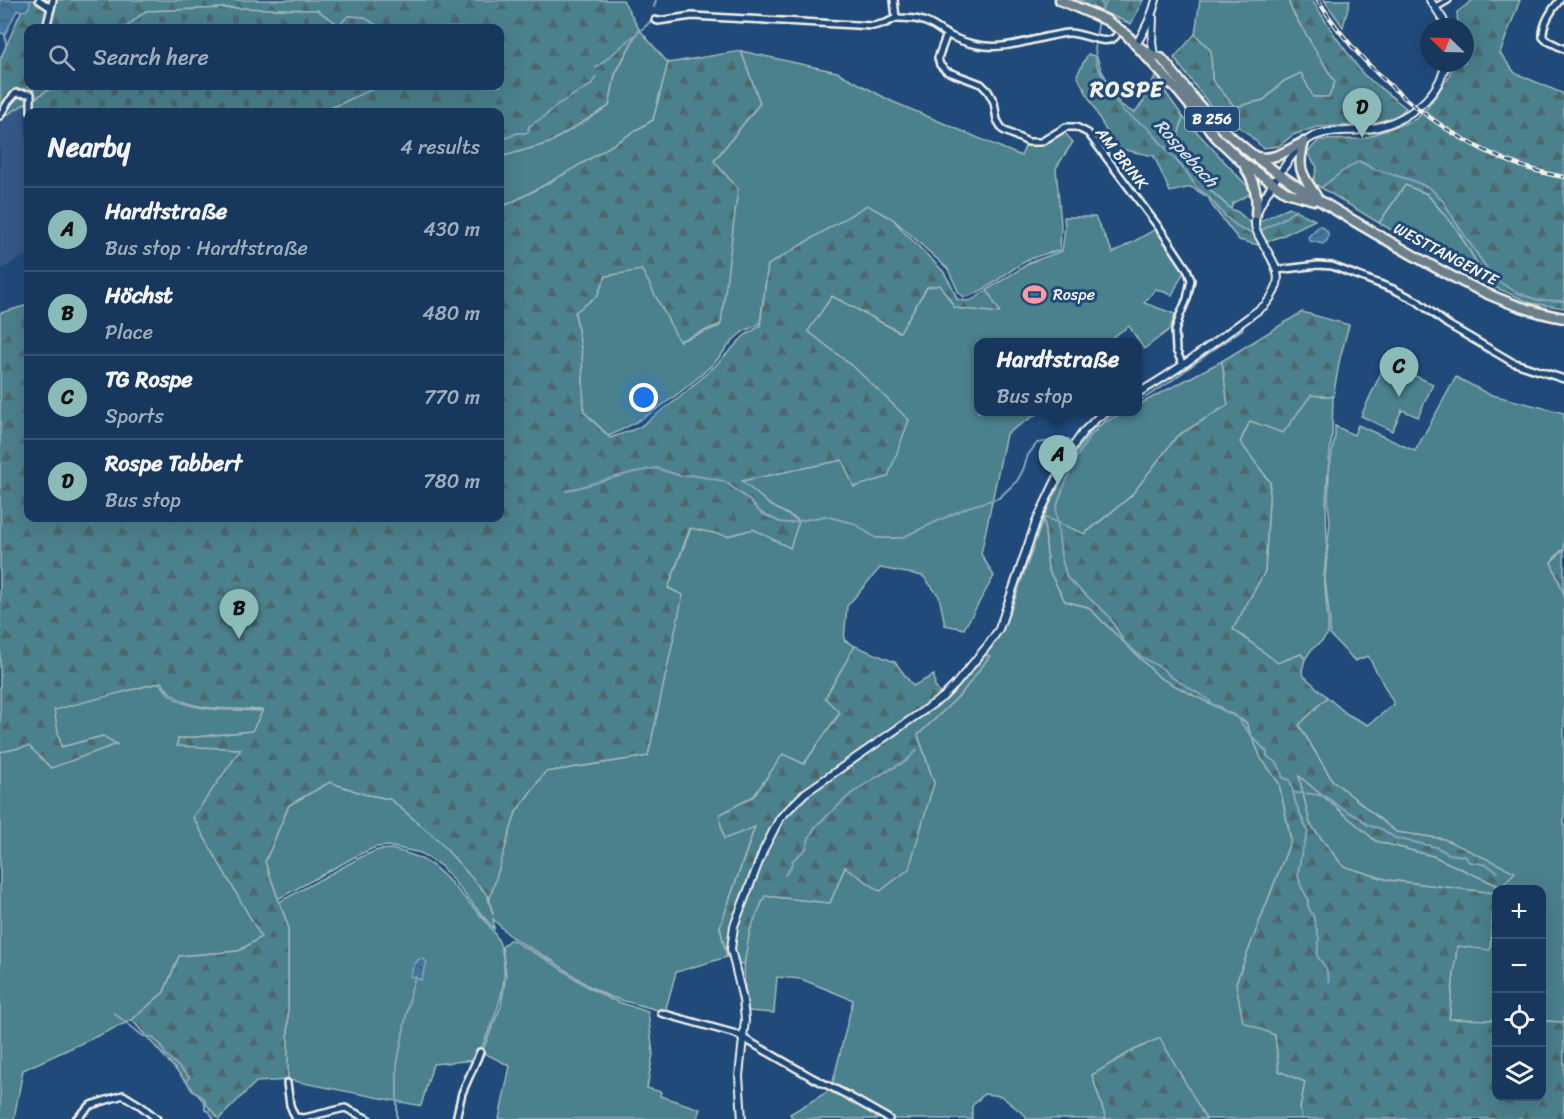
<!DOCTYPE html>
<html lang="en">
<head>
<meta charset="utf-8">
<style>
	:root { --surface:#17385c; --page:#244365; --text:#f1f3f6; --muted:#9eacbb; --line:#365272; --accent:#8bbbb9 }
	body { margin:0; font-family:Sriracha,sans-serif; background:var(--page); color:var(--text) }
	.controls { position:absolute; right:18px; bottom:18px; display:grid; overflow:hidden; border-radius:12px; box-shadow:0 6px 24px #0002 }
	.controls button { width:54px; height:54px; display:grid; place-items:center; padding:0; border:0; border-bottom:2px solid var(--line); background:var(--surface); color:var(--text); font:30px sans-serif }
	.compass { position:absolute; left:1420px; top:18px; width:54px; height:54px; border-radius:50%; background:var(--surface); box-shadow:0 6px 24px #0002; rotate:293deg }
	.you { position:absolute; left:644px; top:398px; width:21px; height:21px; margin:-15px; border:4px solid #fff; border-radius:50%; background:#1a73e8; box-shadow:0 0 0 9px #1a73e833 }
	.badge { display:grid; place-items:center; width:39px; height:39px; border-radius:50%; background:var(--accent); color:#111; font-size:20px; font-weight:700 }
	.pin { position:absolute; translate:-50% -50px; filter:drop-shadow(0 2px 3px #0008) }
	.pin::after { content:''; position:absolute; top:32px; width:21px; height:18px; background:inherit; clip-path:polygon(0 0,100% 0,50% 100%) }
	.popup { position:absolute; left:974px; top:338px; width:168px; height:78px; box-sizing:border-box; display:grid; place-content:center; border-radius:12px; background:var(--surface); filter:drop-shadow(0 2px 4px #0005); font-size:20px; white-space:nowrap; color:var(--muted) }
	.popup b { font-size:22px; color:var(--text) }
	.popup::after { content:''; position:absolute; left:50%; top:100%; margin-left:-12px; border:12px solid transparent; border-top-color:var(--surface) }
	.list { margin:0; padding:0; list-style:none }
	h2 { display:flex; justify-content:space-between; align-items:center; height:78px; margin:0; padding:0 24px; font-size:26px }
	h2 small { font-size:20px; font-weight:400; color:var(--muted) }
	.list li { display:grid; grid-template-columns:39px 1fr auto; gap:18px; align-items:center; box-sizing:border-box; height:84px; padding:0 24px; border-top:2px solid var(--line) }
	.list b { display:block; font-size:22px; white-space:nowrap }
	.list p { margin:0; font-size:20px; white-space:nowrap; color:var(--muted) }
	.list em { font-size:20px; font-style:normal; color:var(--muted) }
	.icon { flex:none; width:33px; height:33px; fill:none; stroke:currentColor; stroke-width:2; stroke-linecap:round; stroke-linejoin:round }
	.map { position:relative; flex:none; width:1564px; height:1119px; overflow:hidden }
	.search { position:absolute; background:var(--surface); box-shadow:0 6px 24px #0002; left:24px; top:24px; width:480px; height:66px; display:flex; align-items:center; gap:15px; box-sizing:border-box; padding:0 21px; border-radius:12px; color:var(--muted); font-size:22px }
	.panel { position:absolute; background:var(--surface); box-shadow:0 6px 24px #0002; left:24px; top:108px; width:480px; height:414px; border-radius:12px }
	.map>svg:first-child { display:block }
	.built { fill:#345887 }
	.grass { fill:#4c808d; stroke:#a0b8ba; stroke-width:1.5 }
	.forest { fill:url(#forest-firs); stroke:#a0b8ba; stroke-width:1.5 }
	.cemetery { fill:url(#cemetery-stones); stroke:#a0b8ba; stroke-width:1.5 }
	.water { fill:url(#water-waves); stroke:#89a6bc; stroke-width:1.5 }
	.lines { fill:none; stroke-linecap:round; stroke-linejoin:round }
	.stream { stroke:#89a6bc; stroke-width:2 }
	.minor-casing { stroke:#f4f1e8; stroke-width:10 }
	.tertiary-casing { stroke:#f4f1e8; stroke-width:10 }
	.primary-casing { stroke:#f4f1e8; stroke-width:13 }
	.minor { stroke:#1f4a7a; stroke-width:5 }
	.tertiary { stroke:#1f4a7a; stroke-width:6 }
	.primary { stroke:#6b7e8b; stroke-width:8 }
	.rail-casing { stroke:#f4f1e8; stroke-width:4.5 }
	.rail { stroke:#1f4a7a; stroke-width:2; stroke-dasharray:7; stroke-linecap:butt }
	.labels { text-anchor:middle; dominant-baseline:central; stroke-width:6; stroke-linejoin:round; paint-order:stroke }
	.shield { fill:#1f4a7a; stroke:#b4bfc7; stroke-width:1.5 }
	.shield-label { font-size:15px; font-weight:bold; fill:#f4f1e8 }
	.street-label { font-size:16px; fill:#f4f1e8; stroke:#1f4a7a }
	.poi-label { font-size:16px; fill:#f4f1e8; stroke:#1f4a7a; text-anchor:start }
	.water-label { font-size:18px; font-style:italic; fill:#d9dedd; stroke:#1f4a7a }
	.district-label { font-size:22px; font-weight:bold; letter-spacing:1.5px; fill:#f4f1e8; stroke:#1f4a7a }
</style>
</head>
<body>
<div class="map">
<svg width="1564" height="1119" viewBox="0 0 1564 1119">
	<defs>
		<pattern id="forest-firs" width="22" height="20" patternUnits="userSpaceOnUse" patternTransform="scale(1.5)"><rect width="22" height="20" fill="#4c808d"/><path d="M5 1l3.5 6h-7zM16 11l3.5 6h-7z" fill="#4b676d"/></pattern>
		<pattern id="cemetery-stones" width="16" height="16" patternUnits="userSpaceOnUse" patternTransform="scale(1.5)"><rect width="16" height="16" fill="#4c808d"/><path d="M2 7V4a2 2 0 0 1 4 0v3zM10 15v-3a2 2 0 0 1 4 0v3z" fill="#4b676d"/></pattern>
		<pattern id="water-waves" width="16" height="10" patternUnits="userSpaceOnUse" patternTransform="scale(1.5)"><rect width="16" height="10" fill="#41749e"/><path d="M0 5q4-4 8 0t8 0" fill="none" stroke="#455e72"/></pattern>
	</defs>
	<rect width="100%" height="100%" fill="#1f4a7a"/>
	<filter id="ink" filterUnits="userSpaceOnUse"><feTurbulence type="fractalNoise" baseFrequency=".0167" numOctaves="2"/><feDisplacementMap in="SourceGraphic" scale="12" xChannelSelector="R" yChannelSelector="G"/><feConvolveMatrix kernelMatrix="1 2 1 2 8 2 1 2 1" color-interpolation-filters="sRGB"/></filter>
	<g filter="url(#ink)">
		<path class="built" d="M 24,105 L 27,172 L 28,176 L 28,254 L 0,270 L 0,119 Z"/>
		<g class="grass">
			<path d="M 1200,0 L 1288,0 L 1293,13 L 1335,82 L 1329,98 L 1313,97 L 1284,81 L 1264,100 L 1235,107 L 1212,80 L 1211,51 L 1195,34 Z"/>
			<path d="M 639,29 L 668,63 L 653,120 C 602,151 553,183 500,208 L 500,157 L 549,143 L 609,106 L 615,75 Z"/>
			<path d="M 741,51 L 837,72 L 891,101 L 1021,156 L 1026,144 C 1042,148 1051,140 1064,132 L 1073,142 L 1056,168 L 1061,224 L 1060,250 C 1049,253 1038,255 1028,260 C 1006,271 988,292 964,297 L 959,293 L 948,269 L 893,219 L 768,265 L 760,323 C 754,328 746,329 740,334 C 729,342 722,356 712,365 C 682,393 646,419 609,436 L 584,412 L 582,355 L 575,312 L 597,296 L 606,276 L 642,269 L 680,341 L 720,326 L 727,269 L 714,161 L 760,103 Z"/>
			<path d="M 1183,117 L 1247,186 L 1250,194 L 1233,203 L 1231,209 L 1210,190 L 1199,170 L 1177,140 Z"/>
			<path d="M 1405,185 L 1427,194 L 1456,228 L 1490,285 L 1379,223 Z"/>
			<path d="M 1064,217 L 1095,217 L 1113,253 L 1156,229 L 1184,271 L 1172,295 L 1156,289 L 1144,303 L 1175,314 L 1170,329 L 1144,349 L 1129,326 L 1113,337 L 1113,342 L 978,342 L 978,412 L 1040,412 L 1006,434 L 981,554 L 994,576 L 964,629 L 945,625 L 939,596 L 923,576 L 880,568 L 847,606 L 844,640 L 855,646 L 826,697 L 840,712 L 804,764 L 783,755 L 754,796 L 720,815 L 755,826 L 720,927 L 727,957 L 676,972 L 665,1012 L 610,997 L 589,986 L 551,960 L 511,937 L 493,919 L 494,929 L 441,866 L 421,853 L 388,846 L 376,847 L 360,854 L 278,899 L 265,862 L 289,805 L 330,782 L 364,794 L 390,799 L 437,839 L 487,894 L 493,915 L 489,897 L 490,897 L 516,812 L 545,772 L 648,756 L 682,595 L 668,588 L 691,528 L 728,536 L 753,529 L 790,548 L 798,520 L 770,505 L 741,481 L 842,460 L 856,369 L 807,331 L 832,296 L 899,332 L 927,287 L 940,285 L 955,308 L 999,312 L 987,290 L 1031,262 L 1062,251 L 1065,227 Z"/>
			<path d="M 1222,361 L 1228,405 L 1177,436 L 1131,496 L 1084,534 L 1044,518 L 1048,569 L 1065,601 L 1088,607 L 1160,678 L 1246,722 L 1261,758 L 1279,783 L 1291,840 L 1236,983 L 1275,1035 L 1279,1071 L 1305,1082 L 1300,1109 L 1302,1119 L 1206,1119 L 1159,1039 L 1092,1075 L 1106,1119 L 1026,1119 L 1026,1116 L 1001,1096 L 984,1094 L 972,1106 L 972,1119 L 890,1119 L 832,1086 L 853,1000 L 801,979 L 777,977 L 774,1013 L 748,1011 C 743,984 742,957 750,931 C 753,919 760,907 765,896 L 830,903 L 845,867 L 934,783 L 918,735 L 961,694 L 989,656 L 985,655 L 999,635 L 1011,610 L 1044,517 L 1072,458 L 1093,428 L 1125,412 L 1138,412 L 1138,405 Z"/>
			<path d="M 1386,362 L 1433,384 L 1418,417 L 1402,410 L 1392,431 L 1361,416 Z"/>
			<path d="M 1456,377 L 1488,394 L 1564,413 L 1564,550 L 1561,551 L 1551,562 L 1564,594 L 1564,1022 L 1542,1021 L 1542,890 L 1496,890 L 1496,1020 L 1449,1019 L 1457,945 L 1495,893 L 1388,880 L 1343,866 L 1310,824 L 1298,774 L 1376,841 L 1433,856 L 1501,887 L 1444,839 L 1396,832 L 1332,780 L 1299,725 L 1327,697 L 1347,714 L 1368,725 L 1394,704 L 1368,656 L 1355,661 L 1330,635 L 1330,622 L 1325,578 L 1330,521 L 1328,503 L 1329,471 L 1335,436 L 1335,426 L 1354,435 L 1358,425 L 1415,451 Z"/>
			<path d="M 1311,395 L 1333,397 L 1332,435 L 1328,470 L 1326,503 L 1327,545 L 1324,576 L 1328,622 L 1328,634 L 1322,641 L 1312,649 L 1305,659 L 1301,654 L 1278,663 L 1233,629 L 1265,571 L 1270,482 L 1240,442 L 1250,421 Z"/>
			<path d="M 159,683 C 163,686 166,691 169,694 C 190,714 235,709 263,711 L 253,731 L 178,739 L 177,745 L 242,749 L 193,817 L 262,937 L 239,951 L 179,956 L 164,992 L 132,1020 L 23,1070 L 14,1119 L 0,1119 L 0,752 L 29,745 L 51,768 L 103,736 L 61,747 L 53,709 Z"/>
			<path d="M 391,849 C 428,857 438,868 462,895 C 473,907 486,920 495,934 C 518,973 493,1023 476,1060 L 433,1064 L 421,1106 L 288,1080 L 288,926 L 279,902 L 363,856 L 378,850 Z"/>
			<path d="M 509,940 L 512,940 L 549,961 L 588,987 L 610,999 L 648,1012 L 653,1054 L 647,1088 L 661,1092 L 660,1096 L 700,1109 L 697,1119 L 499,1119 L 510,1066 L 482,1052 L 501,1006 L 506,975 L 502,947 Z"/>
			<path d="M 830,1090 L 887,1119 L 793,1119 L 790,1114 Z"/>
		</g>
		<g class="forest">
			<path d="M 26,0 L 623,0 L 639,29 L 615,74 L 609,106 L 549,143 L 500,157 L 500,112 L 322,112 L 379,86 L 500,86 L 500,28 L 380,28 L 364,17 L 349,16 L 339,25 L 317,10 L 228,8 L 146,11 L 125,28 L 28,28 L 28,86 L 55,86 L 0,119 L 0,60 Z"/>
			<path d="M 1076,0 L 1143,0 L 1131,24 Z"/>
			<path d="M 1288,0 L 1312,0 L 1336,37 L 1363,74 L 1406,108 L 1397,116 L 1372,124 L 1317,127 L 1293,135 L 1279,146 L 1263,148 L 1247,133 L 1212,108 L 1174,58 L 1195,34 L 1211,51 L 1212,80 L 1235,107 L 1264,100 L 1284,81 L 1301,73 L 1313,97 L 1329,97 L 1335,82 L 1293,13 Z"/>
			<path d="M 1324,0 L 1350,0 L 1343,27 Z"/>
			<path d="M 1473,0 L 1520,0 L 1500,53 L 1515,73 L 1564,94 L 1564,308 L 1531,303 L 1490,285 L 1456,228 L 1427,194 L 1405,185 L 1379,223 L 1313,183 L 1317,167 L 1307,153 L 1319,140 L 1362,139 L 1416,119 L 1428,107 L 1449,77 L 1453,63 L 1465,63 L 1465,27 L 1458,27 L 1457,12 Z"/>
			<path d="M 741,51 L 760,103 L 714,161 L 738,189 L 721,324 L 679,341 L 642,270 L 606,276 L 597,296 L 575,312 L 582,355 L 584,412 L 610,438 L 638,428 L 679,398 L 715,366 L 744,336 L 760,326 L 768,265 L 867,205 L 893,219 L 902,230 L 943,271 L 952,286 L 957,299 C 970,304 976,298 987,290 L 1000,313 L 955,308 L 940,285 L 927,287 L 900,332 L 832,296 L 808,331 L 856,369 L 909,420 L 888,477 L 854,487 L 842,460 L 742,481 L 770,505 L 799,521 L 790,548 L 753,529 L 728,536 L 690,528 L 668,588 L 683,595 L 648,756 L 545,772 L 516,812 L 490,898 L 437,839 L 390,799 L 364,794 L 330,782 L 289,805 L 265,862 L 288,926 L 288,1080 L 256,1082 L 219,1119 L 132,1020 L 164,992 L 179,956 L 239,951 L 261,937 L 193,817 L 241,749 L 177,746 L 178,739 L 252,731 L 263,710 C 234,707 194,714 171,693 C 167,690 164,686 161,682 L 54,710 L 61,747 L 103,736 L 117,744 L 51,768 L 29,746 L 0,752 L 0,313 L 28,305 L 28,518 L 500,518 L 500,208 C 553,183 602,151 653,120 L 668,63 Z"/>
			<path d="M 1088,54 L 1097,57 L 1101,69 L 1121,105 L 1134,113 L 1143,102 L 1155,77 L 1183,117 L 1177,140 L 1199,170 L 1210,190 L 1231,209 L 1238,212 L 1253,225 L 1289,207 L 1315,220 L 1284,235 L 1258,245 L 1239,240 L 1213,207 L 1208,197 L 1191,187 L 1170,192 L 1154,156 L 1115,148 L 1077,75 Z"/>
			<path d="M 1302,312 L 1349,325 L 1340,358 L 1333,397 L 1311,395 L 1283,433 L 1250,421 L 1240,442 L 1270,482 L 1265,571 L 1233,629 L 1278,663 L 1301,654 L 1305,659 L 1302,671 L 1304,676 L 1327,697 L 1299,725 L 1332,780 L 1396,832 L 1444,839 L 1515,872 L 1501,887 L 1433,856 L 1376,841 L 1299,776 L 1310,824 L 1343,866 L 1388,880 L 1495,893 L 1490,950 L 1457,946 L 1449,1019 L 1496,1020 L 1496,1096 L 1542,1096 L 1542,1021 L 1564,1022 L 1564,1119 L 1302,1119 L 1300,1109 L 1305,1082 L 1279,1071 L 1275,1035 L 1243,1022 L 1236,983 L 1291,840 L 1279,783 L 1261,758 L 1246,722 L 1160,678 L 1088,607 L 1065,601 L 1048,569 L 1044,517 L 1085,534 L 1131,496 L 1177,436 L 1228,405 L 1222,361 Z"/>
			<path d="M 1564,550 L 1564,594 L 1551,562 L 1562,551 Z"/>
			<path d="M 855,646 L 895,662 L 913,686 L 934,675 L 935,686 L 944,701 L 959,687 L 985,655 L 990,656 L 961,694 L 918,735 L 934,783 L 909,869 L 880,891 L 845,867 L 830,903 L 765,896 L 750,930 L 744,965 L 727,957 L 720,927 L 755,827 L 724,839 L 719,815 L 754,796 L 783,754 L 804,764 L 840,713 L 825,698 Z"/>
			<path d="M 1160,1038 L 1206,1119 L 1106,1119 L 1092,1075 L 1130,1052 Z"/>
		</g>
		<g class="cemetery">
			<path d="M 228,8 L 317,10 L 339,25 L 348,16 L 364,17 L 380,28 L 125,28 L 146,11 Z"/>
			<path d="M 55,86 L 379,86 L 322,112 L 33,112 L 34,99 Z"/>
		</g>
		<g class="water">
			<path d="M 0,0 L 27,0 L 30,1 L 29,7 L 26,11 L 17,10 L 5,35 L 0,32 Z"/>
			<path d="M 1319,226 L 1321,226 C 1329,231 1332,238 1323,244 L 1310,241 L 1308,237 Z"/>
			<path d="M 419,959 L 423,959 L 427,962 L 421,980 L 410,976 L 414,965 Z"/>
		</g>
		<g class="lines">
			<g class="stream">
				<path d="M 1101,0 L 1103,7 L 1101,14"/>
				<path d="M 654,7 L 656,0"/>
				<path d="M 1103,7 L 1108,0"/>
				<path d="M 1099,20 L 1095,43 L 1096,64 L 1117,103 L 1124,112 L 1148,128 L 1188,174 L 1197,188 L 1207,195 L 1226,217 L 1242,230 L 1253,232 L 1262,230 L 1286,217 L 1297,209"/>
				<path d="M 0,60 L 6,46 L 5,34"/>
				<path d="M 596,68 L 648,24 L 651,20"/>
				<path d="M 500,141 L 517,133 L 528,133 L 529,126 L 544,117 L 558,104 L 591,85 L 596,77"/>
				<path d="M 1322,187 L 1343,171 L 1359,161 L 1374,169 L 1411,180 L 1430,188 L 1443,201 L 1455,221 L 1494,279 L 1516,292 L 1537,300 L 1564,301"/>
				<path d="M 1138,402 L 1167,384 L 1213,350 L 1243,329"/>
				<path d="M 1119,412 L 1107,418 L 1091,435 L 1074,461 L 1058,502 L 1056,511 L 1061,556 L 1067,578 L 1108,615 L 1125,643 L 1140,656 L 1163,669 L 1171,677 L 1208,699 L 1212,704 L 1220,707 L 1224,711 L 1236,716 L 1249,733 L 1267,752 L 1267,756 L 1278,764 L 1283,778 L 1290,780 L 1296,804 L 1308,832 L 1301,855 L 1298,875 L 1301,886 L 1308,899 L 1308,907 L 1313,915 L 1319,938 L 1317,956 L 1326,968 L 1329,982"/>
				<path d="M 566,491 L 630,473 L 656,468 L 681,476 L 691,475 L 724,481 L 749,500 L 761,513 L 780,522 L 789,523 L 825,516 L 853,523 L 876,538 L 901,538 L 968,507 L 999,498 L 1017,481 L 1023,470 L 1028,455 L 1037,443 L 1069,439"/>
				<path d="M 1295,793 C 1308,794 1327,793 1335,804 L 1361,819 L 1367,825 L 1382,829 L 1395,838 L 1436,847 L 1449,854 L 1465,856 L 1469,862 L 1487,865 L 1498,872"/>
				<path d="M 785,875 L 790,869 L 793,860 L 806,849 L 809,838 L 816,826 L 852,793 L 878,776 L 906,761 L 917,750"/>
				<path d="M 114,1013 L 143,1036 L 152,1037 L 161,1045 L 165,1054 L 189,1077 L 187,1081 L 191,1089 L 205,1099 L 205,1110 L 209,1111 L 214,1119"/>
				<path d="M 397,1119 L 397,1065 L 411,991 L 415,977"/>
			</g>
			<defs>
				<g id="minor">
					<path d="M 39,0 L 51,8"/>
					<path d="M 894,0 L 896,18 C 904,18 915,18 923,21 C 930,23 937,28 943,32 C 953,38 966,43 978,45 C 1009,51 1038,36 1068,33 C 1083,32 1106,48 1116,36"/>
					<path d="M 1560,0 C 1552,9 1542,24 1543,37 L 1546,40 L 1564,49"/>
					<path d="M 1436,7 L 1448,0"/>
					<path d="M 655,20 L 658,21 L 692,16 L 873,26 L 886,23 L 896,18"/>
					<path d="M 46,28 L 53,0"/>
					<path d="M 947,34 L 938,58 L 940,65 L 946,71 L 981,84 L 988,91 L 994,102 L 997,120 L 1003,130 L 1028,142 L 1041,142 L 1066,127 L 1076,127 L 1088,133 L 1163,233 L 1187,269 L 1191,280 L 1187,299 L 1180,315 L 1175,331 L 1176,350 L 1183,365"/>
					<path d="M 0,116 L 8,102 L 16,93 L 31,94 L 31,112"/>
					<path d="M 1277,270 L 1318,265 L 1332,266 L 1393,289 L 1417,301 L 1447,324 L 1512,362 L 1564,379"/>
					<path d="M 661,1013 L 736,1034 L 813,1078 L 847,1095 L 889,1119"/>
					<path d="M 287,1083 L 290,1105 L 295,1117 L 304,1118 L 345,1108 L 368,1119"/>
					<path d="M 76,1119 L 91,1105 L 123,1095 L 141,1106 L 157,1119"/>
					<path d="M 456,1119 L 462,1093 L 480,1052"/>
				</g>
				<g id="tertiary">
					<path d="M 1430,0 L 1443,19 L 1446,27"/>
					<path d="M 1153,18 L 1152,42 L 1154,56"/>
					<path d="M 1136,45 C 1145,30 1152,17 1156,0"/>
					<path d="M 1138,393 C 1182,368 1223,336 1265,305 C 1288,279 1276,267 1261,240 C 1258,235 1255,229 1255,223 C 1254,207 1292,153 1305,142 C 1319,129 1344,132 1362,130 C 1401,125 1437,102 1446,63"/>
					<path d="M 742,1119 L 739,1076 L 745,1020 L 743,1000 L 731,949 L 734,926 L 764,849 L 780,818 L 805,793 L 943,697 L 955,685 L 988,645 L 999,629 L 1036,522 L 1054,484 L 1072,448 L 1083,432 L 1097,418 L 1106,412"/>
				</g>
				<g id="primary">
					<path d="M 1060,0 L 1106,20 L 1126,34 L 1178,91 L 1216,137 L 1242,162 L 1286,192 L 1314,200"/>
					<path d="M 1136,45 L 1154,56 L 1161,58 C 1181,80 1197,107 1220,127 C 1269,173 1328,206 1385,239 C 1441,271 1500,307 1564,318"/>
					<path d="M 1304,142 C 1296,169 1302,174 1316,196"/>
					<path d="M 1257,157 C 1275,161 1289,149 1304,142"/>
					<path d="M 1245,167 C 1255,183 1258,195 1256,214"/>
				</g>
			</defs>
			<use href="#minor" class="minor-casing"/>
			<use href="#tertiary" class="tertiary-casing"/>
			<use href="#primary" class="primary-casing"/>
			<use href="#minor" class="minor"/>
			<use href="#tertiary" class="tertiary"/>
			<use href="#primary" class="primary"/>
			<defs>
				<path id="rail" d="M 1318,0 C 1368,82 1469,161 1564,177"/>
			</defs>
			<use href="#rail" class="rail-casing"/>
			<use href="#rail" class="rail"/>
		</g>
	</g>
	<defs>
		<symbol id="stadium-bare" viewBox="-9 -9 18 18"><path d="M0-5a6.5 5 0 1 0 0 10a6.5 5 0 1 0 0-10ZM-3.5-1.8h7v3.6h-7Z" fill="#ff9aa2" stroke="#1f4a7a" stroke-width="2.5" paint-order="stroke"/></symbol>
	</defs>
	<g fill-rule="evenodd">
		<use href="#stadium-bare" x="1018" y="278" width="33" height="33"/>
	</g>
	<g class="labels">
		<rect class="shield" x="1185" y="107" width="54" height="24" rx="4.5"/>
		<g class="shield-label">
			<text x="1212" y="119">B 256</text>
		</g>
		<g class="street-label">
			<text transform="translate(1122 158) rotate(52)">AM BRINK</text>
			<text transform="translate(1446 254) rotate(28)">WESTTANGENTE</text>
		</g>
		<g class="poi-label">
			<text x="1053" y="294">Rospe</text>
		</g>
		<g class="water-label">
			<text transform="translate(1186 153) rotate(48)">Rospebach</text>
		</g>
		<g class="district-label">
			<text x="1127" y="89">ROSPE</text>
		</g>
	</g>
</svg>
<div class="controls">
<button>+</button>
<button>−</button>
<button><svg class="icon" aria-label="locate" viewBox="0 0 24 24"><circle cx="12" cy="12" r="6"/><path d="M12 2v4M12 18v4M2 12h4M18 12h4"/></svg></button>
<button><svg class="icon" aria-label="layers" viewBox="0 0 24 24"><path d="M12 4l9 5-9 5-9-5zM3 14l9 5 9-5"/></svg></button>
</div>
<svg class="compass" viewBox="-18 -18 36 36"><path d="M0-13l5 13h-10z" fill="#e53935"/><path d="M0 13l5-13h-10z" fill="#9eacbb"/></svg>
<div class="you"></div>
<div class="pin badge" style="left:1058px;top:485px">A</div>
<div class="popup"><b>Hardtstraße</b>Bus stop</div>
<div class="pin badge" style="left:239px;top:639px">B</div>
<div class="pin badge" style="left:1399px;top:397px">C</div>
<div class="pin badge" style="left:1362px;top:138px">D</div>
<div class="search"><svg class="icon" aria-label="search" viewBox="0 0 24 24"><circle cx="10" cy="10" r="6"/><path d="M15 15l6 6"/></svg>Search here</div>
<section class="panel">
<h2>Nearby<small>4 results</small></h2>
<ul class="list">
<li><span class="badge">A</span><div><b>Hardtstraße</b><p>Bus stop · Hardtstraße</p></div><em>430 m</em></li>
<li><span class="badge">B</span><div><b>Höchst</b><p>Place</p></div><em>480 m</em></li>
<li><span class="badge">C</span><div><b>TG Rospe</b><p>Sports</p></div><em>770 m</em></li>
<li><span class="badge">D</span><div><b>Rospe Tabbert</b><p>Bus stop</p></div><em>780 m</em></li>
</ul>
</section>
</div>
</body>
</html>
